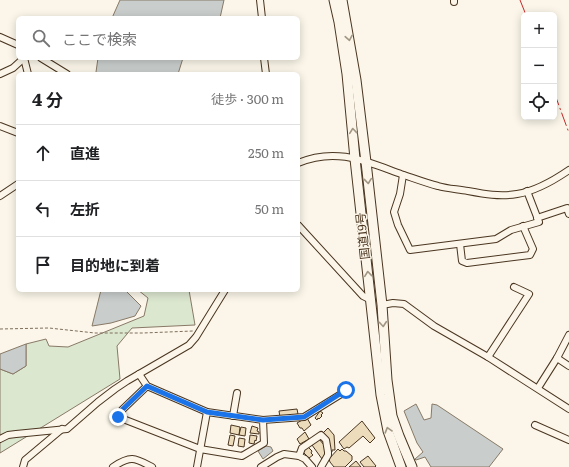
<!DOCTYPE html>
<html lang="ja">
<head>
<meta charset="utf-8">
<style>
	:root { --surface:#fff; --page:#f2f2f2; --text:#202124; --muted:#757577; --line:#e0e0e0 }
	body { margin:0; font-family:Literata,"Noto Sans JP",serif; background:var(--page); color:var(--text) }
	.controls { position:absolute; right:12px; top:12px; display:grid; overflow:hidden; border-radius:6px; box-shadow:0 2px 10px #0003 }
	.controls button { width:36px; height:36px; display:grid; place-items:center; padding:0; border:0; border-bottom:1px solid var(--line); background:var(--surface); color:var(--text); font:20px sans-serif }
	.stop { position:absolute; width:12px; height:12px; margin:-9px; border:3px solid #1a73e8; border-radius:50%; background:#fff }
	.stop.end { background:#1a73e8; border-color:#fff; box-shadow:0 1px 4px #0008 }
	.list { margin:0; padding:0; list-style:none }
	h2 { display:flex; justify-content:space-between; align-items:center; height:52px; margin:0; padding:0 16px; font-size:17px }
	h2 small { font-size:13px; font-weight:400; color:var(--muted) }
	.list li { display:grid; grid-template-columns:26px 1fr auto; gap:12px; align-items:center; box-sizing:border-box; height:56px; padding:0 16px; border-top:1px solid var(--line) }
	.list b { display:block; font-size:15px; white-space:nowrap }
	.list em { font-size:13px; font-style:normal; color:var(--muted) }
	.icon { flex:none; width:22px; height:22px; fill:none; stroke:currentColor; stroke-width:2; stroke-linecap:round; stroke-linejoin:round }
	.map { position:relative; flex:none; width:569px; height:467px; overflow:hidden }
	.search { position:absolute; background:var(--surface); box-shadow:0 2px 10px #0003; left:16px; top:16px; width:284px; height:44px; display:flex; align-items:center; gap:10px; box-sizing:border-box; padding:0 14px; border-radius:6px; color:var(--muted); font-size:15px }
	.panel { position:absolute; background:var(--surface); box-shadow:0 2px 10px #0003; left:16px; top:72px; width:284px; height:220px; border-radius:6px }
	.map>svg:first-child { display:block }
	.green { fill:#dce7d0; stroke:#887966 }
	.water { fill:#c9cecd; stroke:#887966 }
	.building { fill:#ecdcbc; stroke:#4a3520 }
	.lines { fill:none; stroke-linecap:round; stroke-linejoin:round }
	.minor-casing { stroke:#4a3520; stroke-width:8 }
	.highway-casing { stroke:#4a3520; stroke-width:11 }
	.path { stroke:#7f6f5c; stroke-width:1; stroke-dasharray:3 2; stroke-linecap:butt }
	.minor { stroke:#fbf6e9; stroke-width:6 }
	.highway { stroke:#fbf6e9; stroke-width:9 }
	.power { stroke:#c62828; stroke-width:1; stroke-dasharray:14 3 2 3; stroke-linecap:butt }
	.oneway { stroke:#a29684 }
	.route { stroke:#1a73e8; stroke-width:5 }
	.labels { text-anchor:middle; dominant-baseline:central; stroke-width:3; stroke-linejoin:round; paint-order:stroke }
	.street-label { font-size:12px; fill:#4a3520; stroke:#fbf6e9 }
</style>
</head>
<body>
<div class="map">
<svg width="569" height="467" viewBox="0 0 569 467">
	<rect width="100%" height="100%" fill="#fbf6e9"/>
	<path class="green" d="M 138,290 L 189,290 L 195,325 L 132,328 L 117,346 L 120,379 L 0,453 L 0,369 L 13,374 L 26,366 L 26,344 L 46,339 L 49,346 L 68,347 L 144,316 L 148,298 Z"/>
	<g class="water">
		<path d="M 120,0 L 224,0 L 220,18 L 112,18 Z"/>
		<path d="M 98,58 L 183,58 L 178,74 L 97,74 L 96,72 Z"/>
		<path d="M 101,290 L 125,290 L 141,306 L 135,316 L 111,323 L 92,326 Z"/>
		<path d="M 26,344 L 26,366 L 13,374 L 0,369 L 0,354 Z"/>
		<path d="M 416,404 L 424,420 L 431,418 L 432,404 L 437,405 L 503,449 L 489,467 L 431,467 L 425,457 L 416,460 L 415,459 L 423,452 L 417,443 L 404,411 Z"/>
		<path d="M 266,446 L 271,447 L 273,451 L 263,459 L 258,451 Z"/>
	</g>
	<g class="building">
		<path d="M 297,409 L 298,414 L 280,417 L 279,411 Z"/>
		<path d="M 320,411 L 323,413 L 321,415 L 322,416 L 319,419 L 318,418 L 317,420 L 315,418 Z"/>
		<path d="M 307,418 L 311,425 L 304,431 L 302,428 L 300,428 L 297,423 L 304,419 Z"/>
		<path d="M 362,421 L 375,438 L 370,443 L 363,436 L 349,448 L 347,447 L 344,449 L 339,442 Z"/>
		<path d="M 231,425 L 240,427 L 239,435 L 230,433 Z"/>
		<path d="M 252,426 L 258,428 L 257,431 L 259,432 L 259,434 L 250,433 Z"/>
		<path d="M 241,427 L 246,428 L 245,436 L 239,435 Z"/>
		<path d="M 328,428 L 334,435 L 335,450 L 332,450 L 332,452 L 330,452 L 323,433 Z"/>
		<path d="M 305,432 L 309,439 L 300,444 L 297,439 Z"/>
		<path d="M 230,435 L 235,436 L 233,446 L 228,445 Z"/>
		<path d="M 250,435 L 257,436 L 256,441 L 255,440 L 254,444 L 249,443 Z"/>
		<path d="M 239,438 L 245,439 L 244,447 L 238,446 Z"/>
		<path d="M 319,439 L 324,445 L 326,453 L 322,459 L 312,445 Z"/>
		<path d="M 308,447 L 312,451 L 311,453 L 313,455 L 309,458 L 303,452 Z"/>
		<path d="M 338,449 L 340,451 L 342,449 L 344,451 L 346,451 L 352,456 L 352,460 L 345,467 L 334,467 L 330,462 L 329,459 Z"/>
		<path d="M 368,456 L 376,466 L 375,467 L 364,467 L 360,462 Z"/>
		<path d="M 356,461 L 361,467 L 349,467 Z"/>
	</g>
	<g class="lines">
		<defs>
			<g id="minor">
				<path d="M 260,0 L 262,18"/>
				<path d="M 454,0 L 454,2"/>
				<path d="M 0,37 L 18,45"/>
				<path d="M 24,58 L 28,74"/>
				<path d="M 41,58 L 67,74"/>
				<path d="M 264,58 L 266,74"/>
				<path d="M 0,74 L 13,68 L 24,58"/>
				<path d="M 0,126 L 18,133"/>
				<path d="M 298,163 C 336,147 365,161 401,174 C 413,178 426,183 438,186 C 448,189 458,189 468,191 C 484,194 500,197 517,194 C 536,191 553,181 569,170"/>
				<path d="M 403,175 L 400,194 L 394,212 L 398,225 L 410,250 L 496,239 L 511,230 L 539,222 L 527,191"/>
				<path d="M 0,196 L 18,184"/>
				<path d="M 537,218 L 567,208 L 569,214"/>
				<path d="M 298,225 L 363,296 L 371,300"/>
				<path d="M 460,244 L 462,261 L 467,263 L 530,255 L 533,249 L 523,226"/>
				<path d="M 382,305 L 393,303 L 404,304 L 434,326 L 488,357 L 569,409"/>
				<path d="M 488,357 L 529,294 L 514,287"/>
				<path d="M 557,358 L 569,366"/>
				<path d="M 139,374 L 147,386 L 207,412 L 197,467"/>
				<path d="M 147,386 L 122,410 L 118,417 L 200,449 L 242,456 L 264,443 L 263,420 L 207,412"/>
				<path d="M 538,388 L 557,358 L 569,335"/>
				<path d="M 233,416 L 237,393"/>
				<path d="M 263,420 L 304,417 L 346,391"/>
				<path d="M 535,425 L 569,440"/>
				<path d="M 0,439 L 8,435 L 16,434 L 67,429 L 98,402 L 115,389 L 127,381 L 189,345 L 196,337 L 225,290"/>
				<path d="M 299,456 L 302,448 L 321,435 L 326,440 L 328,452 L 328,455 L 321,467"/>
				<path d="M 23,467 L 25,460 L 62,429"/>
				<path d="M 113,467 C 131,455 135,458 152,467"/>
				<path d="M 261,467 L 277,457 L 284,454 L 299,456 L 305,459 L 312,467"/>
			</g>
			<g id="highway">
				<path d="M 334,0 L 339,22 L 347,74 L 355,159 L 381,395 L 388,431 L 401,467"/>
				<path d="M 342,0 L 356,80 L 366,162 L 382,305 L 387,380 L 392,416 L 399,436 L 412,467"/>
			</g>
		</defs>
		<use href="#minor" class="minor-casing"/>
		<use href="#highway" class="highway-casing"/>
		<path class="path" d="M 0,329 L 49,328 L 95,333 L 143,333 L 193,331"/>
		<use href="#minor" class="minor"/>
		<use href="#highway" class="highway"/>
		<g class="power">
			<path d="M 520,0 L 526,15"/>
			<path d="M 554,92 L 569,133"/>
		</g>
	</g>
	<defs><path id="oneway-chevron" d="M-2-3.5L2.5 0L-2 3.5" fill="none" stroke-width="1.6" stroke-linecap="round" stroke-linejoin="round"/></defs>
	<g class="oneway">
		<use href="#oneway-chevron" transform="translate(349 38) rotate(80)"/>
		<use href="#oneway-chevron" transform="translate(353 131) rotate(-96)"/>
		<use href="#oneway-chevron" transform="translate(368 181) rotate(84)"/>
		<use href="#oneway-chevron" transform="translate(368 274) rotate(-96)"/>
		<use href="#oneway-chevron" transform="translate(383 324) rotate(85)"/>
		<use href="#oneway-chevron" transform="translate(388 430) rotate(-106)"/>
	</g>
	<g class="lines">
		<path class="route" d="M 118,417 L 122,410 L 147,386 L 207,412 L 263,420 L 304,417 L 346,390"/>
	</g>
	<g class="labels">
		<g class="street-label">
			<text transform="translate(362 236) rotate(-96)">国道19号</text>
		</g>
	</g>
</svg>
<div class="controls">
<button>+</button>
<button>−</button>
<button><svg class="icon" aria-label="locate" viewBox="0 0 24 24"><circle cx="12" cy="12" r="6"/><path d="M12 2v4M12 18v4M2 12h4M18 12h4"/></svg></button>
</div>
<div class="stop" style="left:346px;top:390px"></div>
<div class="stop end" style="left:118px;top:417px"></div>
<div class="search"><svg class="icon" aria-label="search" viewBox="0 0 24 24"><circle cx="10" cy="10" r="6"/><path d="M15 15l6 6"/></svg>ここで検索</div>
<section class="panel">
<h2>4 分<small>徒歩 · 300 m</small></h2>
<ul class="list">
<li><svg class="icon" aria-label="ahead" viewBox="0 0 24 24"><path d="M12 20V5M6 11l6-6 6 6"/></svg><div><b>直進</b></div><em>250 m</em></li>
<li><svg class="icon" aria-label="left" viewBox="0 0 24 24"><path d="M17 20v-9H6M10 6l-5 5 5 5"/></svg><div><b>左折</b></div><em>50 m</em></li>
<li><svg class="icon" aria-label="arrive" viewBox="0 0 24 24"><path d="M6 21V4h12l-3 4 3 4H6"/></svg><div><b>目的地に到着</b></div></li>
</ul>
</section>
</div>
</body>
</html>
